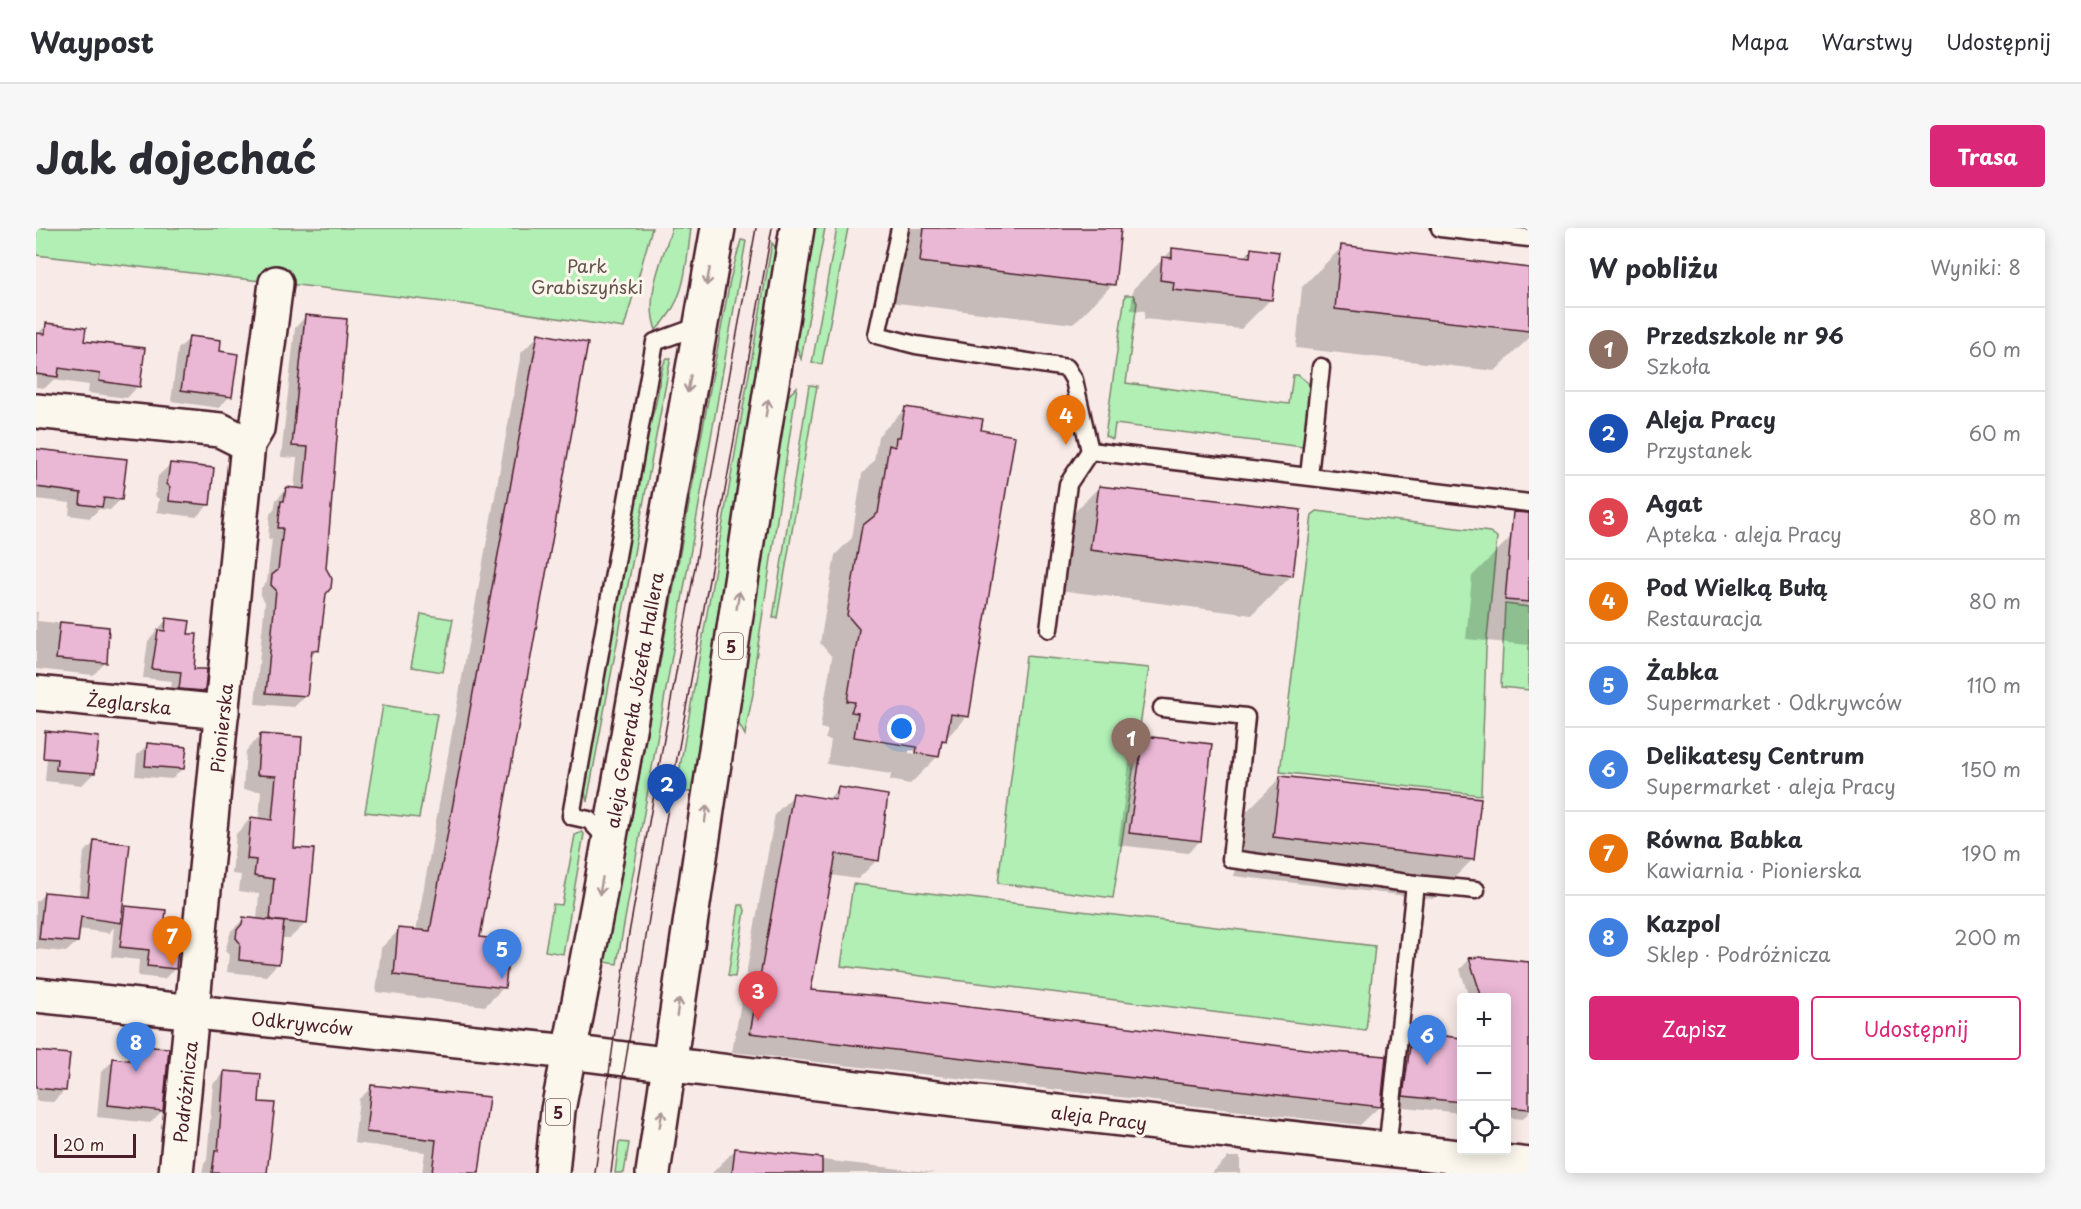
<!DOCTYPE html>
<html lang="pl">
<head>
<meta charset="utf-8">
<style>
	:root { --surface:#fff; --page:#f7f7f7; --text:#2b2b33; --muted:#7c7c81; --line:#e1e1e2; --accent:#db2777 }
	body { margin:0; font-family:"Playpen Sans",sans-serif; background:var(--page); color:var(--text) }
	.controls { position:absolute; right:18px; bottom:18px; display:grid; overflow:hidden; border-radius:6px; box-shadow:0 3px 15px #0003 }
	.controls button { width:54px; height:54px; display:grid; place-items:center; padding:0; border:0; border-bottom:2px solid var(--line); background:var(--surface); color:var(--text); font:30px sans-serif }
	.scale { position:absolute; left:18px; bottom:15px; width:82px; box-sizing:border-box; padding-left:6px; border:3px solid #4a1f2b; border-top:0; font-size:16px; line-height:21px; white-space:nowrap; color:#4a1f2b; -webkit-text-stroke:4px #fbf7ec; paint-order:stroke }
	.you { position:absolute; left:866px; top:501px; width:21px; height:21px; margin:-15px; border:4px solid #fff; border-radius:50%; background:#1a73e8; box-shadow:0 0 0 9px #1a73e833 }
	.badge { display:grid; place-items:center; width:39px; height:39px; border-radius:50%; background:var(--accent); color:#fff; font-size:20px; font-weight:700 }
	.pin { position:absolute; translate:-50% -50px; filter:drop-shadow(0 2px 3px #0008) }
	.pin::after { content:''; position:absolute; top:32px; width:21px; height:18px; background:inherit; clip-path:polygon(0 0,100% 0,50% 100%) }
	.list { margin:0; padding:0; list-style:none }
	h2 { display:flex; justify-content:space-between; align-items:center; height:78px; margin:0; padding:0 24px; font-size:26px }
	h2 small { font-size:20px; font-weight:400; color:var(--muted) }
	.list li { display:grid; grid-template-columns:39px 1fr auto; gap:18px; align-items:center; box-sizing:border-box; height:84px; padding:0 24px; border-top:2px solid var(--line) }
	.list b { display:block; font-size:22px; white-space:nowrap }
	.list p { margin:0; font-size:20px; white-space:nowrap; color:var(--muted) }
	.list em { font-size:20px; font-style:normal; color:var(--muted) }
	.actions { display:flex; gap:12px; padding:18px 24px }
	.actions a { flex:1; padding:14px 0; border:2px solid var(--accent); border-radius:6px; text-align:center; font-size:21px; color:var(--accent) }
	.actions .main { background:var(--accent); color:#fff }
	.icon { flex:none; width:33px; height:33px; fill:none; stroke:currentColor; stroke-width:2; stroke-linecap:round; stroke-linejoin:round }
	.map { position:relative; flex:none; width:1493px; height:945px; overflow:hidden; border-radius:6px }
	header { display:flex; align-items:center; gap:36px; box-sizing:border-box; height:84px; padding:0 30px; background:var(--surface); border-bottom:2px solid var(--line) }
	header strong { font-size:28px }
	nav { display:flex; gap:33px; margin-inline-start:auto; font-size:21px }
	.intro { display:flex; align-items:center; justify-content:space-between; box-sizing:border-box; height:144px; padding:0 36px }
	h1 { margin:0; font-size:42px }
	.button { padding:15px 27px; border-radius:6px; background:var(--accent); color:#fff; font-size:21px; font-weight:700 }
	main { display:flex; gap:36px; padding:0 36px }
	aside { flex:1; background:var(--surface); border-radius:6px; box-shadow:0 3px 15px #0003 }
	.map>svg:first-child { display:block }
	.green { fill:#b1efb5; stroke:#7e8770; stroke-width:1.5 }
	.shadow { fill:#0003; fill-rule:evenodd }
	.building { fill:#eab7d5; stroke:#4a1f2b; stroke-width:1.5 }
	.lines { fill:none; stroke-linecap:round; stroke-linejoin:round }
	.lane-casing { stroke:#4a1f2b; stroke-width:21 }
	.street-casing { stroke:#4a1f2b; stroke-width:38 }
	.secondary-casing { stroke:#4a1f2b; stroke-width:38 }
	.primary-casing { stroke:#4a1f2b; stroke-width:38 }
	.lane { stroke:#fbf7ec; stroke-width:16 }
	.street { stroke:#fbf7ec; stroke-width:33 }
	.secondary { stroke:#fbf7ec; stroke-width:33 }
	.primary { stroke:#fbf7ec; stroke-width:33 }
	.tram { stroke:#4a1f2b; stroke-width:1.5 }
	.oneway { stroke:#ab9695 }
	.labels { text-anchor:middle; dominant-baseline:central; stroke-width:6; stroke-linejoin:round; paint-order:stroke }
	.shield { fill:#fbf7ec; stroke:#7f6065; stroke-width:1.5 }
	.shield-label { font-size:16px; font-weight:bold; fill:#4a1f2b }
	.park-label { font-size:18px; fill:#64534e; stroke:#fbf7ec }
	.street-label { font-size:18px; fill:#4a1f2b; stroke:#fbf7ec }
</style>
</head>
<body>
<header>
<strong>Waypost</strong>
<nav><a>Mapa</a><a>Warstwy</a><a>Udostępnij</a></nav>
</header>
<div class="intro"><h1>Jak dojechać</h1><a class="button">Trasa</a></div>
<main>
<div class="map">
<svg width="1493" height="945" viewBox="0 0 1493 945">
	<rect width="100%" height="100%" fill="#f8eae7"/>
	<filter id="ink" filterUnits="userSpaceOnUse"><feTurbulence type="fractalNoise" baseFrequency=".0167" numOctaves="2"/><feDisplacementMap in="SourceGraphic" scale="12" xChannelSelector="R" yChannelSelector="G"/><feConvolveMatrix kernelMatrix="1 2 1 2 8 2 1 2 1" color-interpolation-filters="sRGB"/></filter>
	<g filter="url(#ink)">
		<g class="green">
			<path d="M 0,0 L 616,0 L 588,100 L 434,77 L 0,27 Z"/>
			<path d="M 636,0 L 655,0 C 650,38 650,74 620,102 C 608,69 626,32 636,0 Z"/>
			<path d="M 779,0 L 789,0 L 765,131 L 759,114 Z"/>
			<path d="M 801,0 L 812,0 L 786,136 L 776,135 Z"/>
			<path d="M 705,12 L 710,13 L 581,736 L 569,734 L 694,52 Z"/>
			<path d="M 736,15 L 742,23 L 658,565 L 640,562 Z"/>
			<path d="M 1089,67 L 1097,67 L 1101,75 L 1090,155 L 1253,176 L 1257,147 L 1262,147 L 1272,155 L 1274,162 L 1267,219 L 1079,196 L 1077,211 L 1069,208 Z"/>
			<path d="M 631,130 L 635,130 L 634,134 L 551,574 L 548,560 L 614,193 C 624,175 622,141 631,130 Z"/>
			<path d="M 773,157 L 781,158 L 741,390 L 737,390 Z"/>
			<path d="M 761,159 L 719,437 C 721,461 712,483 709,507 L 703,496 L 703,488 L 750,170 Z"/>
			<path d="M 1281,283 L 1454,304 L 1461,309 L 1450,421 L 1445,567 L 1244,544 L 1276,287 Z"/>
			<path d="M 1469,376 L 1493,379 L 1493,462 L 1465,459 Z"/>
			<path d="M 385,386 L 417,391 L 407,444 L 375,439 Z"/>
			<path d="M 990,428 L 1113,440 L 1077,670 L 962,655 Z"/>
			<path d="M 347,477 L 401,486 L 383,590 L 329,584 Z"/>
			<path d="M 546,604 L 548,606 L 527,726 L 509,723 L 517,676 L 526,677 L 539,607 Z"/>
			<path d="M 817,656 L 1339,718 L 1330,803 L 805,738 Z"/>
			<path d="M 703,677 L 707,677 L 709,682 L 699,749 L 692,748 Z"/>
			<path d="M 583,914 L 593,915 L 588,945 L 579,945 Z"/>
		</g>
		<g class="shadow">
			<path d="M 863,0 L 1084,0 L 1077,56 L 1037,96 L 845,73 L 852,11 Z"/>
			<path d="M 1306,19 L 1493,41 L 1493,110 L 1459,143 L 1260,120 L 1266,59 Z"/>
			<path d="M 1137,21 L 1208,29 L 1215,22 L 1235,71 L 1205,101 L 1108,91 L 1109,83 L 1095,82 L 1097,61 Z"/>
			<path d="M 270,88 L 289,365 L 281,422 L 273,431 L 269,468 L 258,479 L 219,476 L 229,374 L 225,368 L 225,360 L 231,354 L 236,311 L 232,311 L 234,286 L 238,282 L 240,272 L 251,260 L 258,261 L 261,230 L 245,229 L 259,100 Z"/>
			<path d="M 11,97 L 47,114 L 102,158 L 91,170 L 52,165 L 53,157 L 17,152 L 9,160 L 0,159 L 0,107 Z"/>
			<path d="M 503,107 L 442,711 L 467,760 L 449,778 L 340,764 L 345,720 L 363,702 L 380,703 L 485,125 Z"/>
			<path d="M 154,110 L 182,125 L 194,168 L 183,180 L 135,173 L 142,121 Z"/>
			<path d="M 870,180 L 931,488 L 904,517 L 902,528 L 874,556 L 854,552 L 855,546 L 791,536 L 795,512 L 789,511 L 792,502 L 784,500 L 796,429 L 784,415 L 799,327 L 816,310 L 826,246 L 838,233 L 842,208 ZM 873,522 L 886,524 L 886,527 L 873,525 Z"/>
			<path d="M 0,222 L 85,271 L 74,282 L 63,281 L 54,290 L 33,287 L 34,275 L 0,271 Z"/>
			<path d="M 135,236 L 172,277 L 160,289 L 121,284 L 123,271 L 119,268 L 122,248 Z"/>
			<path d="M 1063,259 L 1256,347 L 1216,387 L 1015,361 L 1024,299 Z"/>
			<path d="M 1476,308 L 1493,310 L 1493,417 L 1430,411 L 1436,348 Z"/>
			<path d="M 0,384 L 2,384 L 1,393 L 72,400 L 69,435 L 57,447 L 0,441 Z"/>
			<path d="M 131,391 L 151,407 L 157,442 L 167,462 L 157,472 L 134,470 L 136,453 L 107,450 L 112,413 Z"/>
			<path d="M 225,507 L 264,511 L 256,621 L 270,695 L 254,710 L 245,710 L 242,735 L 230,748 L 191,744 L 193,727 L 189,723 L 195,703 L 208,691 L 221,692 L 223,666 L 203,663 L 205,647 L 196,646 L 200,606 L 215,590 L 223,592 L 225,563 L 207,562 L 210,523 Z"/>
			<path d="M 1107,509 L 1164,613 L 1152,625 L 1082,617 L 1095,521 Z"/>
			<path d="M 112,516 L 147,540 L 136,551 L 99,548 L 101,527 Z"/>
			<path d="M 12,519 L 58,545 L 46,557 L 9,553 Z"/>
			<path d="M 1245,549 L 1437,631 L 1397,671 L 1198,648 L 1205,589 Z"/>
			<path d="M 802,561 L 841,632 L 822,651 L 794,647 L 773,763 L 1344,878 L 1324,897 L 696,824 L 739,586 L 758,567 L 791,572 Z"/>
			<path d="M 59,614 L 84,685 L 89,680 L 126,710 L 139,741 L 128,751 L 102,748 L 103,732 L 75,729 L 78,699 L 73,705 L 42,701 L 41,714 L 30,724 L 0,721 L 0,674 L 8,666 L 43,669 L 48,624 Z"/>
			<path d="M 1434,731 L 1493,736 L 1493,884 L 1487,891 L 1470,889 L 1470,770 L 1433,770 L 1424,741 Z"/>
			<path d="M 1377,805 L 1420,811 L 1426,805 L 1426,885 L 1358,878 L 1367,816 Z"/>
			<path d="M 101,819 L 126,883 L 114,895 L 61,889 L 65,844 L 78,832 L 89,833 Z"/>
			<path d="M 0,825 L 29,862 L 17,874 L 0,873 Z"/>
			<path d="M 189,844 L 222,875 L 230,945 L 166,945 L 168,936 L 171,932 L 177,856 Z"/>
			<path d="M 336,859 L 442,945 L 386,945 L 389,924 L 318,915 L 323,871 Z"/>
			<path d="M 699,922 L 900,945 L 676,945 Z"/>
			<path d="M 1192,929 L 1204,929 L 1204,945 L 1176,945 Z"/>
		</g>
		<g class="building">
			<path d="M 888,0 L 1085,0 L 1079,57 L 884,34 Z"/>
			<path d="M 1305,17 L 1493,40 L 1493,103 L 1299,81 Z"/>
			<path d="M 1136,20 L 1214,29 L 1215,20 L 1243,24 L 1236,72 L 1137,62 L 1138,54 L 1124,52 L 1126,29 L 1136,30 Z"/>
			<path d="M 269,87 L 311,91 L 290,340 L 296,351 L 295,360 L 290,366 L 283,423 L 276,422 L 271,468 L 230,465 L 240,362 L 235,357 L 236,347 L 242,342 L 247,300 L 242,300 L 245,273 L 248,273 L 250,259 L 268,261 L 272,219 L 256,218 Z"/>
			<path d="M 10,95 L 50,100 L 48,113 L 109,120 L 104,159 L 63,153 L 64,146 L 23,140 L 22,149 L 0,146 L 0,105 L 9,106 Z"/>
			<path d="M 502,105 L 552,115 L 444,709 L 474,713 L 469,760 L 358,747 L 362,700 L 394,703 Z"/>
			<path d="M 153,108 L 185,112 L 184,123 L 202,126 L 196,169 L 145,162 Z"/>
			<path d="M 869,179 L 947,191 L 945,202 L 979,208 L 933,489 L 915,486 L 910,513 L 906,512 L 903,529 L 880,525 L 881,519 L 818,509 L 822,485 L 815,484 L 819,474 L 811,473 L 823,401 L 811,387 L 826,298 L 842,285 L 853,217 L 859,219 L 860,209 L 864,209 Z"/>
			<path d="M 0,221 L 91,231 L 86,272 L 68,270 L 66,279 L 44,276 L 45,265 L 0,259 Z"/>
			<path d="M 134,235 L 178,240 L 174,277 L 133,273 L 134,259 L 131,256 Z"/>
			<path d="M 1063,258 L 1265,282 L 1257,348 L 1054,322 Z"/>
			<path d="M 1477,284 L 1493,285 L 1493,374 L 1469,372 Z"/>
			<path d="M 130,390 L 154,393 L 152,406 L 161,406 L 158,441 L 171,441 L 169,463 L 143,461 L 145,444 L 116,441 L 122,402 L 129,403 Z"/>
			<path d="M 24,394 L 73,399 L 71,435 L 20,431 Z"/>
			<path d="M 9,503 L 63,509 L 59,545 L 20,542 L 21,531 L 7,530 Z"/>
			<path d="M 224,506 L 266,509 L 258,620 L 278,621 L 271,696 L 234,692 L 238,651 L 218,648 L 220,632 L 211,631 L 215,589 L 236,592 L 240,548 L 221,547 Z"/>
			<path d="M 1107,508 L 1176,516 L 1165,613 L 1093,605 Z"/>
			<path d="M 111,515 L 151,519 L 148,541 L 109,538 Z"/>
			<path d="M 1244,548 L 1445,570 L 1438,632 L 1237,609 Z"/>
			<path d="M 802,559 L 852,567 L 843,633 L 800,626 L 775,762 L 844,768 L 1286,823 L 1350,828 L 1345,879 L 714,805 L 757,565 L 800,572 Z"/>
			<path d="M 58,612 L 94,616 L 85,695 L 45,689 L 42,714 L 3,711 L 8,664 L 52,668 Z"/>
			<path d="M 89,678 L 130,682 L 127,709 L 143,710 L 140,741 L 111,738 L 113,722 L 84,719 Z"/>
			<path d="M 207,689 L 248,694 L 243,736 L 203,732 L 204,715 L 200,710 L 201,702 L 206,696 Z"/>
			<path d="M 1443,729 L 1493,734 L 1493,881 L 1470,879 L 1470,770 L 1446,770 L 1433,730 Z"/>
			<path d="M 1376,804 L 1425,810 L 1425,874 L 1367,868 Z"/>
			<path d="M 100,818 L 133,820 L 127,883 L 72,877 L 77,830 L 99,833 Z"/>
			<path d="M 0,823 L 34,826 L 30,863 L 0,860 Z"/>
			<path d="M 188,843 L 225,846 L 223,874 L 239,875 L 231,945 L 176,945 L 179,923 L 182,923 Z"/>
			<path d="M 335,857 L 453,869 L 443,945 L 396,945 L 400,912 L 330,904 Z"/>
			<path d="M 699,920 L 786,930 L 786,945 L 696,945 Z"/>
		</g>
		<g class="lines">
			<defs>
				<g id="lane">
					<path d="M 864,0 L 841,107 L 880,117 L 1031,140 L 1038,152 L 1054,223"/>
					<path d="M 1404,0 L 1493,10"/>
					<path d="M 1273,248 L 1285,139"/>
					<path d="M 1013,401 L 1032,256 L 1054,223 L 1493,275"/>
					<path d="M 1126,480 L 1210,489 L 1195,631 L 1379,656 L 1351,923"/>
					<path d="M 573,613 L 553,592 L 535,588 L 619,114 L 663,98"/>
					<path d="M 1379,656 L 1440,662"/>
				</g>
				<g id="street">
					<path d="M 0,183 L 184,202 L 212,216"/>
					<path d="M 0,465 L 186,484"/>
					<path d="M 0,767 L 533,824"/>
					<path d="M 140,945 L 212,216 L 221,201 L 240,55"/>
				</g>
				<path id="secondary" d="M 533,824 L 917,872 L 1493,937"/>
				<g id="primary">
					<path d="M 516,945 L 522,882 L 562,676 L 682,0"/>
					<path d="M 617,945 L 720,253 L 761,0"/>
				</g>
			</defs>
			<use href="#lane" class="lane-casing"/>
			<use href="#street" class="street-casing"/>
			<use href="#secondary" class="secondary-casing"/>
			<use href="#primary" class="primary-casing"/>
			<use href="#lane" class="lane"/>
			<use href="#street" class="street"/>
			<use href="#secondary" class="secondary"/>
			<use href="#primary" class="primary"/>
			<g class="tram">
				<path d="M 559,945 L 592,711 L 720,0"/>
				<path d="M 575,945 L 587,849 L 621,642 L 736,0"/>
			</g>
		</g>
		<defs><path id="oneway-shaft" d="M-6 0H5M1.5-3L5.5 0L1.5 3" fill="none" stroke-width="1.6" stroke-linecap="round" stroke-linejoin="round" transform="scale(1.5)"/></defs>
		<g class="oneway">
			<use href="#oneway-shaft" transform="translate(672 49) rotate(101)"/>
			<use href="#oneway-shaft" transform="translate(653 156) rotate(100)"/>
			<use href="#oneway-shaft" transform="translate(731 180) rotate(-81)"/>
			<use href="#oneway-shaft" transform="translate(702 372) rotate(-81)"/>
			<use href="#oneway-shaft" transform="translate(670 586) rotate(-82)"/>
			<use href="#oneway-shaft" transform="translate(565 658) rotate(100)"/>
			<use href="#oneway-shaft" transform="translate(642 779) rotate(-82)"/>
			<use href="#oneway-shaft" transform="translate(625 891) rotate(-80)"/>
		</g>
	</g>
	<g class="labels">
		<g class="shield">
			<rect x="683" y="405" width="24" height="26" rx="4.5"/>
			<rect x="510" y="871" width="24" height="26" rx="4.5"/>
		</g>
		<g class="shield-label">
			<text x="695" y="418">5</text>
			<text x="522" y="884">5</text>
		</g>
		<g class="park-label">
			<text x="551" y="37">Park<tspan x="551" dy="21">Grabiszyński</tspan></text>
		</g>
		<g class="street-label">
			<text transform="translate(598 472) rotate(-80)">aleja Generała Józefa Hallera</text>
			<text transform="translate(93 475) rotate(6)">Żeglarska</text>
			<text transform="translate(185 500) rotate(-84)">Pionierska</text>
			<text transform="translate(266 795) rotate(6)">Odkrywców</text>
			<text transform="translate(149 864) rotate(-84)">Podróżnicza</text>
			<text transform="translate(1063 889) rotate(7)">aleja Pracy</text>
		</g>
	</g>
</svg>
<div class="controls">
<button>+</button>
<button>−</button>
<button><svg class="icon" aria-label="locate" viewBox="0 0 24 24"><circle cx="12" cy="12" r="6"/><path d="M12 2v4M12 18v4M2 12h4M18 12h4"/></svg></button>
</div>
<div class="scale">20 m</div>
<div class="you"></div>
<div class="pin badge" style="left:1095px;top:540px;background:#8d6e63">1</div>
<div class="pin badge" style="left:631px;top:586px;background:#1a4fb4">2</div>
<div class="pin badge" style="left:722px;top:793px;background:#e0444e">3</div>
<div class="pin badge" style="left:1030px;top:217px;background:#e8710a">4</div>
<div class="pin badge" style="left:466px;top:751px;background:#3f7fe0">5</div>
<div class="pin badge" style="left:1391px;top:837px;background:#3f7fe0">6</div>
<div class="pin badge" style="left:136px;top:738px;background:#e8710a">7</div>
<div class="pin badge" style="left:100px;top:844px;background:#3f7fe0">8</div>
</div>
<aside>
<h2>W pobliżu<small>Wyniki: 8</small></h2>
<ul class="list">
<li><span class="badge" style="background:#8d6e63">1</span><div><b>Przedszkole nr 96</b><p>Szkoła</p></div><em>60 m</em></li>
<li><span class="badge" style="background:#1a4fb4">2</span><div><b>Aleja Pracy</b><p>Przystanek</p></div><em>60 m</em></li>
<li><span class="badge" style="background:#e0444e">3</span><div><b>Agat</b><p>Apteka · aleja Pracy</p></div><em>80 m</em></li>
<li><span class="badge" style="background:#e8710a">4</span><div><b>Pod Wielką Bułą</b><p>Restauracja</p></div><em>80 m</em></li>
<li><span class="badge" style="background:#3f7fe0">5</span><div><b>Żabka</b><p>Supermarket · Odkrywców</p></div><em>110 m</em></li>
<li><span class="badge" style="background:#3f7fe0">6</span><div><b>Delikatesy Centrum</b><p>Supermarket · aleja Pracy</p></div><em>150 m</em></li>
<li><span class="badge" style="background:#e8710a">7</span><div><b>Równa Babka</b><p>Kawiarnia · Pionierska</p></div><em>190 m</em></li>
<li><span class="badge" style="background:#3f7fe0">8</span><div><b>Kazpol</b><p>Sklep · Podróżnicza</p></div><em>200 m</em></li>
</ul>
<div class="actions"><a class="main">Zapisz</a><a>Udostępnij</a></div>
</aside>
</main>
</body>
</html>
